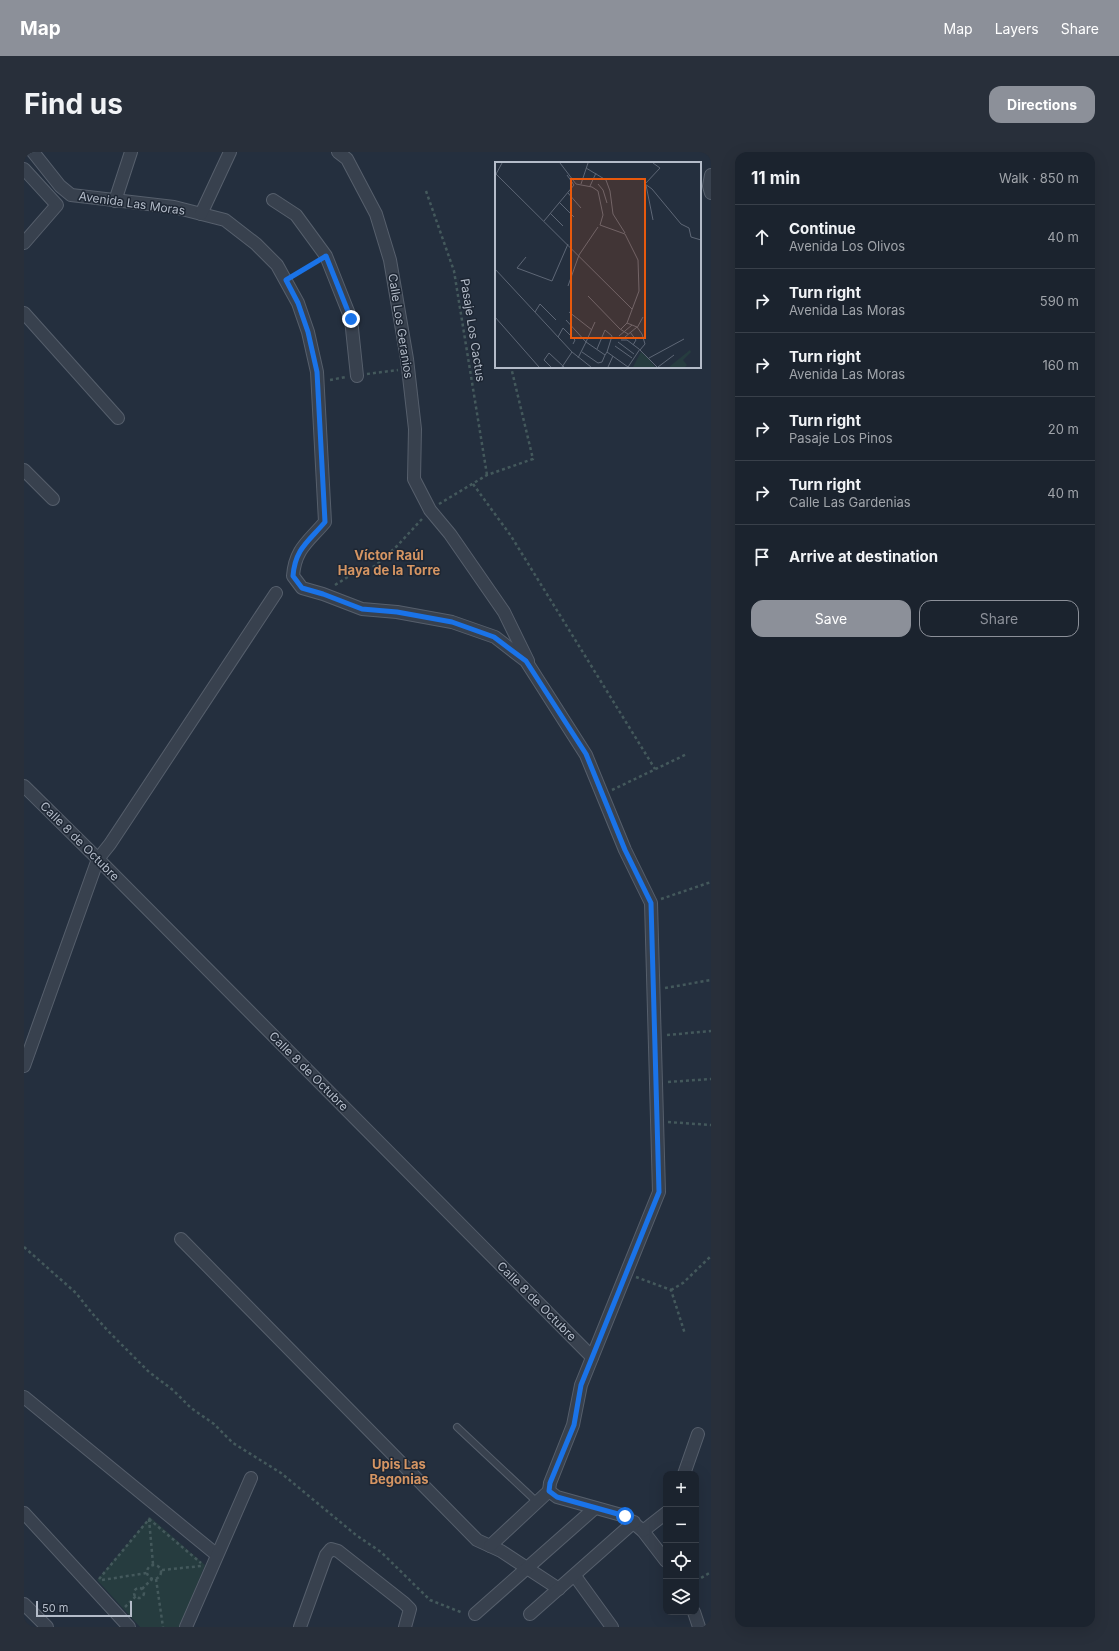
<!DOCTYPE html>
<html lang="en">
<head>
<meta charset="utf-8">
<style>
	:root { --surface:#1b232e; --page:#282f3a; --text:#f1f3f6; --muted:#a0a4aa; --line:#39404a; --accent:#8c9099 }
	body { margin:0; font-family:Inter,sans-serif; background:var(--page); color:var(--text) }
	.controls { position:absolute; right:12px; bottom:12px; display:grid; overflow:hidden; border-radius:8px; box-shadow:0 4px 16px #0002 }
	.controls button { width:36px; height:36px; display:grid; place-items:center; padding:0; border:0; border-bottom:1px solid var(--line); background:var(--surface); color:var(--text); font:20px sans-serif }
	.scale { position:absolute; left:12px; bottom:10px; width:96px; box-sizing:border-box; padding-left:4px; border:2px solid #b4bcc9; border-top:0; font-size:11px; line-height:14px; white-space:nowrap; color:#b4bcc9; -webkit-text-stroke:3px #1d2633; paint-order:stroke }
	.stop { position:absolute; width:12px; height:12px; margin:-9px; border:3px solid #1a73e8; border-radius:50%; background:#fff }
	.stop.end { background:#1a73e8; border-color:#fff; box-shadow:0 1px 4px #0008 }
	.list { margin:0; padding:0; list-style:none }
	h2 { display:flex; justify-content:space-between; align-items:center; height:52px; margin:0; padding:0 16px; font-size:17px }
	h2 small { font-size:13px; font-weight:400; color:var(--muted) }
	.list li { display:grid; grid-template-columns:26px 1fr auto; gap:12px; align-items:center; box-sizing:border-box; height:64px; padding:0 16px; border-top:1px solid var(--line) }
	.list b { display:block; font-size:15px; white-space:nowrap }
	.list p { margin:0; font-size:13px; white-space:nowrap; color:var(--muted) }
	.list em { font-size:13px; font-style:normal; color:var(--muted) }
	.actions { display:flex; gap:8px; padding:12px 16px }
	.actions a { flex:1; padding:9px 0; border:1px solid var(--accent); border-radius:12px; text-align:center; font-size:14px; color:var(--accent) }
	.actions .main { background:var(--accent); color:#fff }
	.icon { flex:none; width:22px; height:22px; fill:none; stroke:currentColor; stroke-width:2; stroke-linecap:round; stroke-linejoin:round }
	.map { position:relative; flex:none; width:687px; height:1475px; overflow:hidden; border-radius:12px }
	header { display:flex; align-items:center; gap:24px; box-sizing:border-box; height:56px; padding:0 20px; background:var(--accent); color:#fff }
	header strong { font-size:19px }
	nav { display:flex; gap:22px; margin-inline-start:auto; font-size:14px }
	.intro { display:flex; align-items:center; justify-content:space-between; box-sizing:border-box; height:96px; padding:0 24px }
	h1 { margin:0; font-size:28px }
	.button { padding:10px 18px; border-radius:12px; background:var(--accent); color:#fff; font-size:14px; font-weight:700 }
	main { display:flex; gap:24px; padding:0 24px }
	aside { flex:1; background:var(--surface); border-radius:12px; box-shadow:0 4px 16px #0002 }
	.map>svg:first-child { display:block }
	.green { fill:#263c3f }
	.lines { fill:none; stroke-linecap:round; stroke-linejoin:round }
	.lane-casing { stroke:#565f6c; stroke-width:8 }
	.street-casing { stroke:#565f6c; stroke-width:14 }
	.path { stroke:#44595c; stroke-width:2.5; stroke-dasharray:3 3; stroke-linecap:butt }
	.lane { stroke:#38414e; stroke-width:6 }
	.street { stroke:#38414e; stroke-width:12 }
	.route { stroke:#1a73e8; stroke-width:5 }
	.labels { text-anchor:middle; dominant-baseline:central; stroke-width:3; stroke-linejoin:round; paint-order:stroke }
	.street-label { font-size:12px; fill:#b4bcc9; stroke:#1d2633 }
	.neighbourhood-label { font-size:13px; font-weight:bold; fill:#d59563; stroke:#1d2633 }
	.inset-road { fill:none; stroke:#5e6776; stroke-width:1 }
	.view { fill:#e8590c; fill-opacity:0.15; stroke:#e8590c; stroke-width:2 }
	.inset-edge { fill:none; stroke:#b4bcc9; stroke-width:2 }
</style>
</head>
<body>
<header>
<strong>Map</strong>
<nav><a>Map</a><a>Layers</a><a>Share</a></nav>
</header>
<div class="intro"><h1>Find us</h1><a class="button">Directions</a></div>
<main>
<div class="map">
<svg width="687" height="1475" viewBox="0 0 687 1475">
	<rect width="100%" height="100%" fill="#242f3e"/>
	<path class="green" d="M 126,1365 L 181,1413 L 156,1475 L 116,1475 L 73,1428 Z"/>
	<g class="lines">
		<defs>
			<path id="lane" d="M 433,1275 L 513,1350"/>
			<g id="street">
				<path d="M 9,0 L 36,34 L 47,43 L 150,55 L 201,68 L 232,92 L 253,113 L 274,151 L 284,180 L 293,220 L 301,370 C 284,390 271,397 269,424 L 278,436 L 299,442 L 338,457 L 373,460 L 428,470 L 471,485 L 502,509 L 562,603 L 601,698 L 627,751 L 635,1040 L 557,1233 L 549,1273 L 526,1331 L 525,1339"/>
				<path d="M 314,0 L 323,7 L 352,62 L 366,108 L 383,207 L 391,277 L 390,327 L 406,358 L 426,382 L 480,460 L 504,509"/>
				<path d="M 0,17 L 33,53 L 0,91"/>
				<path d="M 687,23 L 685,34 L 687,41"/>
				<path d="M 249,48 L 272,63 L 302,104 L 327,167 L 333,224"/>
				<path d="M 91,49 L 107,0"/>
				<path d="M 177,62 L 206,0"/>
				<path d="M 0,161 L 94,266"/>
				<path d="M 0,318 L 29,347"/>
				<path d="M 0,634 L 74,707 L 568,1205"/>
				<path d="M 0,914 L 74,707 L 86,692 L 252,441"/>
				<path d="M 157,1087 L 453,1388 L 477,1399 L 535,1437"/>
				<path d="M 0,1245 L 193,1403"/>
				<path d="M 660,1322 L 674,1282"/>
				<path d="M 525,1339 L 533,1345 L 601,1364 L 619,1379 L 642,1409"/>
				<path d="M 0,1361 L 105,1475"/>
				<path d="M 619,1379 L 642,1361"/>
				<path d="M 466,1394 L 525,1339"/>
				<path d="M 551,1424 L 588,1475"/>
				<path d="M 0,1452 L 23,1475"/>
				<path d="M 670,1460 L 675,1475"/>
				<path d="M 451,1462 L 571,1356"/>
				<path d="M 506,1462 L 610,1370"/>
				<path d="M 162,1475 L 227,1326"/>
				<path d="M 276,1475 L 302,1403 L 307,1397 L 314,1399 L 380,1451 L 386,1457 L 381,1475"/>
			</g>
		</defs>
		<use href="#lane" class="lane-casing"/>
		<use href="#street" class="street-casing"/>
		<g class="path">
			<path d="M 402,39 L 430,119 L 463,323"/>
			<path d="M 271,123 L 293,110"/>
			<path d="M 343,222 L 374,218"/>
			<path d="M 306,228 L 322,225"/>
			<path d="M 449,332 L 487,384 L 631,617"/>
			<path d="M 415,352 L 463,323 L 509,307 L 487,215"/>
			<path d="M 311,433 L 327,423 L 351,414 L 373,394 L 398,367"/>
			<path d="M 588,638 L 663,602"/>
			<path d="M 637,747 L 687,730"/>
			<path d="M 641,836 L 687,828"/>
			<path d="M 643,883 L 687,879"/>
			<path d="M 644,930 L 687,927"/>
			<path d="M 644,970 L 687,973"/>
			<path d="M 0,1095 L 52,1141 L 67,1160 L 84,1179 L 125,1220 L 149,1238 L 167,1256 L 190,1272 L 209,1291 L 257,1321 L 332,1383 L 357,1400 L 406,1448 L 439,1461"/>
			<path d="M 612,1125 L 647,1138 L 661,1182"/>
			<path d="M 647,1138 L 659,1131 L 687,1104"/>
			<path d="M 125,1367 L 177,1411"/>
			<path d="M 125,1367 L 129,1412"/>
			<circle cx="130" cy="1420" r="7"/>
			<path d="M 138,1418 L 177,1414"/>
			<path d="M 75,1427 L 126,1366"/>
			<path d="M 132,1427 L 139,1475"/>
			<path d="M 78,1428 L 123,1421"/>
			<path d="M 672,1429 L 687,1420"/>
			<circle cx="115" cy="1441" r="5"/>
			<path d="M 118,1437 L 128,1427"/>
			<path d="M 101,1455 L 112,1444"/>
		</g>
		<use href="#lane" class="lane"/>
		<use href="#street" class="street"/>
	</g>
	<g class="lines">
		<path class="route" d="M 327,167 L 302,104 L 262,128 L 274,151 L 284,180 L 293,220 L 301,370 C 284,390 271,397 269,424 L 278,436 L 299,442 L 338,457 L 373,460 L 428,470 L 470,485 L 502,509 L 562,602 L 601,698 L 627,751 L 635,1040 L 557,1233 L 550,1273 L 526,1331 L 525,1339 L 533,1345 L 601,1364"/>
	</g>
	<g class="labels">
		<g class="street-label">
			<text transform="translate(108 51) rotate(8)">Avenida Las Moras</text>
			<text transform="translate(377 174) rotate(81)">Calle Los Geranios</text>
			<text transform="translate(449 178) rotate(81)">Pasaje Los Cactus</text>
			<text transform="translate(56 689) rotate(45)">Calle 8 de Octubre</text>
			<text transform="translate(285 919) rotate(45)">Calle 8 de Octubre</text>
			<text transform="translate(513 1149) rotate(45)">Calle 8 de Octubre</text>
		</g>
		<g class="neighbourhood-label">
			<text x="365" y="403">Víctor Raúl<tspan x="365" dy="15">Haya de la Torre</tspan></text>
			<text x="375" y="1312">Upis Las<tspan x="375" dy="15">Begonias</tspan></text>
		</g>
	</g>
	<g transform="translate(471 10)">
		<rect width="206" height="206" fill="#242f3e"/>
		<path d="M 195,188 L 196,190 L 188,198 L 192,203 L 190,205 L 174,205 ZM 146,190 L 154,197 L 160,205 L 138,205 Z" fill="#263c3f"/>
		<path class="inset-road" d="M 65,1 L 81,22 L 97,25 L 103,29 L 108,53 L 105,63 L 130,72 L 143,98 L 144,129 L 132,161 L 126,167M 158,1 L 165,6 L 150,22 L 157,27 L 186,62 L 194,66 L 196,75 L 206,78M 91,6 L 111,18 L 115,29 L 118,52 L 130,71M 1,12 L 137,147M 0,14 L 7,1M 86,22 L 93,1M 103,22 L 108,28 L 112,41M 151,23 L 158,58M 95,24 L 101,11M 73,31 L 86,46M 64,40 L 79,55M 55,51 L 68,64M 49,59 L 79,23 L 72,13M 31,95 L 22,106 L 57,119 L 73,82M 0,107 L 77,190 L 96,205M 73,124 L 84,93 L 103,65M 93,134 L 125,167 L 133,172M 40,150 L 45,142 L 61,158M 74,150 L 97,168M 0,155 L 44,205M 71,158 L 91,180 L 100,160M 132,161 L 142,165 L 147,172 L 150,182 L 145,188 L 162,205M 142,166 L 148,155M 135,170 L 141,178 L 138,183M 124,174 L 137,163M 63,175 L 68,166 L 80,178 L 78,182M 130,175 L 142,165M 126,178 L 132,178 L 144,187M 123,180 L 139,192M 120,184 L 137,196M 102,187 L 110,168 L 117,174 L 112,190M 87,190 L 103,201 L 107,200 L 110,193M 83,196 L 91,180 L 110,193 L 112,190 L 133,205M 154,196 L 189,177M 56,205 L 49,198 L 54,191 L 69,205M 67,205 L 77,190M 113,205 L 118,194M 133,205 L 145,187M 163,205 L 179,193"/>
		<path class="view" d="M 76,17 L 150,17 L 150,176 L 76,176 Z"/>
		<rect width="206" height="206" class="inset-edge"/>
	</g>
</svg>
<div class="controls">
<button>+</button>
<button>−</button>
<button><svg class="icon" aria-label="locate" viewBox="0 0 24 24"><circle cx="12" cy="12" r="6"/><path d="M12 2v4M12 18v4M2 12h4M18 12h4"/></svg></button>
<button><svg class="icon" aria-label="layers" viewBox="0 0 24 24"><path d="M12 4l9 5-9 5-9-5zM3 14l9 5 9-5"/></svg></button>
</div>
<div class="scale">50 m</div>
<div class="stop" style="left:601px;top:1364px"></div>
<div class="stop end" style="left:327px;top:167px"></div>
</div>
<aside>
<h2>11 min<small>Walk · 850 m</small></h2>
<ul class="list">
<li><svg class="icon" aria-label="ahead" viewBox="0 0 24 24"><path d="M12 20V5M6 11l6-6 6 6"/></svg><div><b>Continue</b><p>Avenida Los Olivos</p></div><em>40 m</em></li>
<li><svg class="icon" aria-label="right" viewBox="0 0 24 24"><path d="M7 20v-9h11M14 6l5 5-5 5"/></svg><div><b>Turn right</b><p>Avenida Las Moras</p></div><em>590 m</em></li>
<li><svg class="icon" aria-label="right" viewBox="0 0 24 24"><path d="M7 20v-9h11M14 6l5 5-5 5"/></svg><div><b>Turn right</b><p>Avenida Las Moras</p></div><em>160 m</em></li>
<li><svg class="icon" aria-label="right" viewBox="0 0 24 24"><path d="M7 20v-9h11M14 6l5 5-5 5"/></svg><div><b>Turn right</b><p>Pasaje Los Pinos</p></div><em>20 m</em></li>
<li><svg class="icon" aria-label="right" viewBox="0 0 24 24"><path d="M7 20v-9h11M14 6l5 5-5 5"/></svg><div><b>Turn right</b><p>Calle Las Gardenias</p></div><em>40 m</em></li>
<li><svg class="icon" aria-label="arrive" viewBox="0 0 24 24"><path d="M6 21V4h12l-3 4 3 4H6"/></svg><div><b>Arrive at destination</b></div></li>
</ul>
<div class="actions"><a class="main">Save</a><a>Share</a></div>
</aside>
</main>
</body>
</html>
